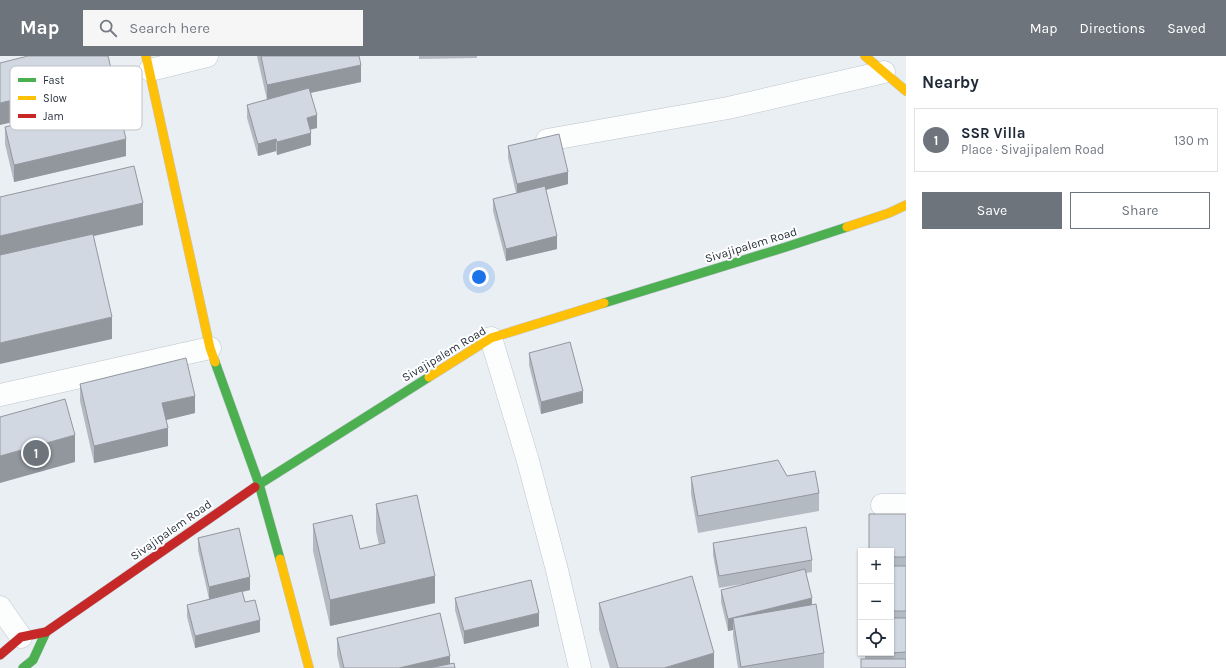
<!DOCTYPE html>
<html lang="en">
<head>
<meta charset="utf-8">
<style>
	:root { --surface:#fff; --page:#f6f6f7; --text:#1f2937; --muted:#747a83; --line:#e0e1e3; --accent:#6d747c }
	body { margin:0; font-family:Karla,sans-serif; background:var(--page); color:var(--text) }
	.controls { position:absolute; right:12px; bottom:12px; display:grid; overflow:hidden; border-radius:0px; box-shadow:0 1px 3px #0004 }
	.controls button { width:36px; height:36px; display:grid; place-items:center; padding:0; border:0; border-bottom:1px solid var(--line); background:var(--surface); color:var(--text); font:20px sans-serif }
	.you { position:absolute; left:479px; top:221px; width:14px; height:14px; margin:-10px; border:3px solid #fff; border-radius:50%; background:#1a73e8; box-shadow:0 0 0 6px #1a73e833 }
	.badge { display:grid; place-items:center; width:26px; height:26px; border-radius:50%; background:var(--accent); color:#fff; font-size:13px; font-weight:700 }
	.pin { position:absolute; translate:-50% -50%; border:2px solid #fff; box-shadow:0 1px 4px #0006 }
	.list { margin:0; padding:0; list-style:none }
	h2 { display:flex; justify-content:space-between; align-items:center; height:52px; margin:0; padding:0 16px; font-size:17px }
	h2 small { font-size:13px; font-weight:400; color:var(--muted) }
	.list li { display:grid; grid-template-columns:26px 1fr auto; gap:12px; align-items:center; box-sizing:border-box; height:64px; margin:0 8px 8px; padding:0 8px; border:1px solid var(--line); border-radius:0px }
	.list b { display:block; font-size:15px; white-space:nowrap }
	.list p { margin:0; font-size:13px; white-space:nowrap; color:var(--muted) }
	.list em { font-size:13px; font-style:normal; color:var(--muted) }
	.actions { display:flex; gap:8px; padding:12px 16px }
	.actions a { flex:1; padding:9px 0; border:1px solid var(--accent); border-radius:0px; text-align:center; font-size:14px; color:var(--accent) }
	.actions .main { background:var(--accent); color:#fff }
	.icon { flex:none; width:22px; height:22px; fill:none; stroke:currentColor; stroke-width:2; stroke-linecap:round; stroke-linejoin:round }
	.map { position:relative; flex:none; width:906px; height:612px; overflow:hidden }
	header { display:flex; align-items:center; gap:24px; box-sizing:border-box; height:56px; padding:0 20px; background:var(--accent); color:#fff }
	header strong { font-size:19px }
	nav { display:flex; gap:22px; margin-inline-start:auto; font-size:14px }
	.search { width:280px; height:36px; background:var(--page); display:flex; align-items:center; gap:10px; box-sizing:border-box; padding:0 14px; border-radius:0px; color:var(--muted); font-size:15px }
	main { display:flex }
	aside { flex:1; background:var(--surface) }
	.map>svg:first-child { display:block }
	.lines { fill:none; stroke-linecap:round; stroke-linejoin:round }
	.street-casing { stroke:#bfc5cc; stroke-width:23 }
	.fast-casing { stroke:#bfc5cc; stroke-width:10 }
	.slow-casing { stroke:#bfc5cc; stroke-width:10 }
	.jam-casing { stroke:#bfc5cc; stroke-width:10 }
	.street { stroke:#fcfdfd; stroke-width:22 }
	.fast { stroke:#4caf50; stroke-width:9 }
	.slow { stroke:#ffc107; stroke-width:9 }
	.jam { stroke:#c62828; stroke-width:9 }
	.wall { fill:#b4bac2 }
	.shaded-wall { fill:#92979e }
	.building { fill:#d1d8e2; stroke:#92979e }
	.labels { text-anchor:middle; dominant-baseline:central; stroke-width:4; stroke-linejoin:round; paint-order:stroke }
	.street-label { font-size:12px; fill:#29313c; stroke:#fff }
	.key { fill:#fff; stroke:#bfc1c4; stroke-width:1 }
	.key-label { font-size:11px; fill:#29313c }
</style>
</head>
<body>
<header>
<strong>Map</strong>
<div class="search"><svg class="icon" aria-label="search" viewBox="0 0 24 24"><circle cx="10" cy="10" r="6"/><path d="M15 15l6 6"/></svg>Search here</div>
<nav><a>Map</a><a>Directions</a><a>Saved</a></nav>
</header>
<main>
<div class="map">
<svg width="906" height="612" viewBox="0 0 906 612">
	<rect width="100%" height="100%" fill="#eaeff4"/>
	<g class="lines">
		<defs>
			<g id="street">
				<path d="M 150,14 L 207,0"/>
				<path d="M 547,84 L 728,52 L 884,16"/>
				<path d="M 491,282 L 528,405 L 557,514 L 580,612"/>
				<path d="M 0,339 L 210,292"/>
				<path d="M 882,449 L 906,449"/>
				<path d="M 0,551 L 21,581"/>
			</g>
			<g id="fast">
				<path d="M 604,247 L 786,191 L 847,171"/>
				<path d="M 215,306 L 259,428 L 280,503"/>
				<path d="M 255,431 L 429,321"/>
				<path d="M 23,612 L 33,604 L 46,576"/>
			</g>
			<g id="slow">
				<path d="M 146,0 L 210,292 L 215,306"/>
				<path d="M 865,0 L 906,35"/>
				<path d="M 847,171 L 889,157 L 906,149"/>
				<path d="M 429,321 L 491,282 L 604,247"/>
				<path d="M 280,503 L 309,612"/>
			</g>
			<path id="jam" d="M 0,599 L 21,581 L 46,576 L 255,431"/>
		</defs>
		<use href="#street" class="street-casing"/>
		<use href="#fast" class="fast-casing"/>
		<use href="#slow" class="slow-casing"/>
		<use href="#jam" class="jam-casing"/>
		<use href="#street" class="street"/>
		<use href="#fast" class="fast"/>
		<use href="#slow" class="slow"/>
		<use href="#jam" class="jam"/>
	</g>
	<g class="wall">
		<path d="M 257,0 L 359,0 L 361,26 L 311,37 L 317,72 L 310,74 L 311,89 L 277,99 L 276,95 L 258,100 L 247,62 L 247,49 L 267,44 Z"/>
		<path d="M 419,0 L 477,0 L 477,2 L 419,3 Z"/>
		<path d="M 5,71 L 126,100 L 14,126 L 5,88 Z"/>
		<path d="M 508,90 L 568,128 L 546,134 L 557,193 L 506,205 L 493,155 L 493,143 L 516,137 L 508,102 Z"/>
		<path d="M 529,297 L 583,347 L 541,358 L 529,309 Z"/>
		<path d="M 80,328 L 195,357 L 166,364 L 168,390 L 94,407 L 80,345 Z"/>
		<path d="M 787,420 L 819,437 L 819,455 L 698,477 L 691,438 L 691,421 Z"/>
		<path d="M 376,448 L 435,547 L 330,570 L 313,495 L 313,468 L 360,493 L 379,489 L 376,475 Z"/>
		<path d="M 906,458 L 906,612 L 865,603 L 865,597 L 891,597 L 891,495 Z"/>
		<path d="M 198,482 L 250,534 L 242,536 L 245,546 L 260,576 L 195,592 L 187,561 L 187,549 L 209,543 L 198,494 Z"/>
		<path d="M 713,487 L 812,504 L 812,516 L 806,517 L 812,549 L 824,597 L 824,612 L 738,612 L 733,580 L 733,574 L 728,575 L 721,546 L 721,534 L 748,527 L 719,532 L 713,499 Z"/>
		<path d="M 455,542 L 539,570 L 464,588 L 455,554 Z"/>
		<path d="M 599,547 L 714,612 L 610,612 L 599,574 Z"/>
		<path d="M 337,582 L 450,608 L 455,612 L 340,612 L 337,599 Z"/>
	</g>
	<g class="shaded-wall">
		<path d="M 361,9 L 361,26 L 267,46 L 267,29 Z"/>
		<path d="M 113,21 L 113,43 L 0,69 L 0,47 Z"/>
		<path d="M 317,59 L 317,72 L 307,74 L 307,62 Z"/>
		<path d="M 311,77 L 311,89 L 277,99 L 277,86 Z"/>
		<path d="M 126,83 L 126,100 L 14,126 L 14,109 Z"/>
		<path d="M 276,83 L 276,95 L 258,100 L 258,88 Z"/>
		<path d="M 568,116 L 568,128 L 517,141 L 517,128 Z"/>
		<path d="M 143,147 L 143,169 L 0,201 L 0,180 Z"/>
		<path d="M 557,180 L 557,193 L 506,205 L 506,193 Z"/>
		<path d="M 112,261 L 112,283 L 0,308 L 0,287 Z"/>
		<path d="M 583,335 L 583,347 L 541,358 L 541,346 Z"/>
		<path d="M 195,340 L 195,357 L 162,365 L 162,347 Z"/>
		<path d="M 168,372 L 168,390 L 94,407 L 94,390 Z"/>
		<path d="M 75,379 L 75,406 L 0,427 L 0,400 Z"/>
		<path d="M 435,520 L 435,547 L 330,570 L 330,544 Z"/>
		<path d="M 250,521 L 250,534 L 209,543 L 209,531 Z"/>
		<path d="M 812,542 L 812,554 L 733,562 L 733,574 L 728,575 L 728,563 Z"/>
		<path d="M 539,557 L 539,570 L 464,588 L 464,575 Z"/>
		<path d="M 260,564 L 260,576 L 195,592 L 195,580 Z"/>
		<path d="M 714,597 L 714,612 L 664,612 Z"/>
		<path d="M 450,600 L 450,612 L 399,612 Z"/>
	</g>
	<g class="building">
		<path d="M 28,0 L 108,0 L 113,21 L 0,47 L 0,7 Z"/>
		<path d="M 261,0 L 359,0 L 361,9 L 267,29 Z"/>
		<path d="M 309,32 L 317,59 L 307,62 L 311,77 L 277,86 L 276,83 L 258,88 L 247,49 Z"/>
		<path d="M 117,45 L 126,83 L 14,109 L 5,71 Z"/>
		<path d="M 559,78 L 568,116 L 517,128 L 508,90 Z"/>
		<path d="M 134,110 L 143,147 L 0,180 L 0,141 Z"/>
		<path d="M 545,130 L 557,180 L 506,193 L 493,143 Z"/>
		<path d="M 93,178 L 112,261 L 0,287 L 0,199 Z"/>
		<path d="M 570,286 L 583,335 L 541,346 L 529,297 Z"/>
		<path d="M 186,302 L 195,340 L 162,347 L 168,372 L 94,390 L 80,328 Z"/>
		<path d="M 65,343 L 75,379 L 0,400 L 0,361 Z"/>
		<path d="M 778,404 L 787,420 L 815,415 L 819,437 L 698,460 L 691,421 Z"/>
		<path d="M 417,439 L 435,520 L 330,544 L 313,468 L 352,459 L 360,493 L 385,487 L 376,448 Z"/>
		<path d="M 869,458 L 906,458 L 906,501 L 891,501 L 891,495 L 869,495 Z"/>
		<path d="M 806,471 L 812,504 L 719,520 L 713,487 Z"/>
		<path d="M 239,472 L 250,521 L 209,531 L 198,482 Z"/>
		<rect x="891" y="510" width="15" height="45"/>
		<path d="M 805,513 L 812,542 L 728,563 L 721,534 Z"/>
		<path d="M 692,520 L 714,597 L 664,612 L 618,612 L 599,547 Z"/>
		<path d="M 531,524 L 539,557 L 464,575 L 455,542 Z"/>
		<path d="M 242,535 L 245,546 L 255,544 L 260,564 L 195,580 L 187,549 Z"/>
		<path d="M 816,548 L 824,597 L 741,611 L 733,562 Z"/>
		<path d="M 440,557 L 450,600 L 399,612 L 344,612 L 337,582 Z"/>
		<path d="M 891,562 L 906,562 L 906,596 L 891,597 Z"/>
		<rect x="861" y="603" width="45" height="9"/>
		<path d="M 454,607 L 455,612 L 429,612 Z"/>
	</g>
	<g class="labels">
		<g class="street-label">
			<text transform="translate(751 189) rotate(-17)">Sivajipalem Road</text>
			<text transform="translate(444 298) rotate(-31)">Sivajipalem Road</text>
			<text transform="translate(171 474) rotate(-35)">Sivajipalem Road</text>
		</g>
	</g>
	<rect x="10" y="10" width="132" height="64" rx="6" class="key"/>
	<rect x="18" y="22" width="18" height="4" fill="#4caf50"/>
	<rect x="18" y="40" width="18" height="4" fill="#ffc107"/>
	<rect x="18" y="58" width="18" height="4" fill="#c62828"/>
	<g class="key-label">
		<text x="43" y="28">Fast</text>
		<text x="43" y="46">Slow</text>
		<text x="43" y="64">Jam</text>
	</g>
</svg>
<div class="controls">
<button>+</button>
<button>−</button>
<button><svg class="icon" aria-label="locate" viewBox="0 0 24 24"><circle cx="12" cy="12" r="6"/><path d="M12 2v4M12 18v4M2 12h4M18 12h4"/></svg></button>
</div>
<div class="you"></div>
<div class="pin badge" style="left:36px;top:397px">1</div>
</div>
<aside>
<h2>Nearby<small></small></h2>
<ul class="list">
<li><span class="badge">1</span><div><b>SSR Villa</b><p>Place · Sivajipalem Road</p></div><em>130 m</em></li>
</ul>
<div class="actions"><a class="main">Save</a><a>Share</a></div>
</aside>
</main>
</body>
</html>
